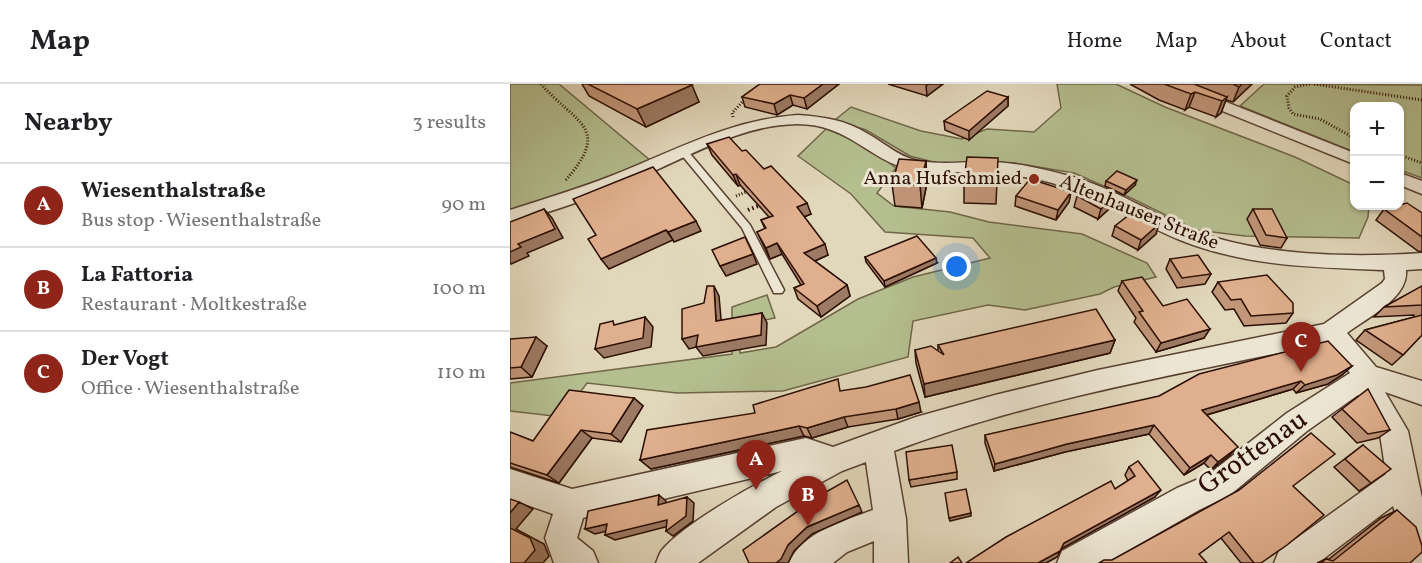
<!DOCTYPE html>
<html lang="en">
<head>
<meta charset="utf-8">
<style>
	:root { --surface:#fff; --page:#f2f2f2; --text:#202124; --muted:#757577; --line:#e0e0e0; --accent:#8f2418 }
	body { margin:0; font-family:Vollkorn,serif; background:var(--page); color:var(--text) }
	.controls { position:absolute; right:18px; top:18px; display:grid; overflow:hidden; border-radius:12px; box-shadow:0 2px 4px #0004 }
	.controls button { width:54px; height:54px; display:grid; place-items:center; padding:0; border:0; border-bottom:2px solid var(--line); background:var(--surface); color:var(--text); font:30px sans-serif }
	.you { position:absolute; left:447px; top:183px; width:21px; height:21px; margin:-15px; border:4px solid #fff; border-radius:50%; background:#1a73e8; box-shadow:0 0 0 9px #1a73e833 }
	.badge { display:grid; place-items:center; width:39px; height:39px; border-radius:50%; background:var(--accent); color:#fff; font-size:20px; font-weight:700 }
	.pin { position:absolute; translate:-50% -50px; filter:drop-shadow(0 2px 3px #0008) }
	.pin::after { content:''; position:absolute; top:32px; width:21px; height:18px; background:inherit; clip-path:polygon(0 0,100% 0,50% 100%) }
	.list { margin:0; padding:0; list-style:none }
	h2 { display:flex; justify-content:space-between; align-items:center; height:78px; margin:0; padding:0 24px; font-size:26px }
	h2 small { font-size:20px; font-weight:400; color:var(--muted) }
	.list li { display:grid; grid-template-columns:39px 1fr auto; gap:18px; align-items:center; box-sizing:border-box; height:84px; padding:0 24px; border-top:2px solid var(--line) }
	.list b { display:block; font-size:22px; white-space:nowrap }
	.list p { margin:0; font-size:20px; white-space:nowrap; color:var(--muted) }
	.list em { font-size:20px; font-style:normal; color:var(--muted) }
	.map { position:relative; flex:none; width:912px; height:479px; overflow:hidden }
	header { display:flex; align-items:center; gap:36px; box-sizing:border-box; height:84px; padding:0 30px; background:var(--surface); border-bottom:2px solid var(--line) }
	header strong { font-size:28px }
	nav { display:flex; gap:33px; margin-inline-start:auto; font-size:21px }
	main { display:flex }
	aside { flex:1; background:var(--surface) }
	.map>svg:first-child { display:block }
	.green { fill:#b4be8f; stroke:#706649; stroke-width:1.5 }
	.lines { fill:none; stroke-linecap:round; stroke-linejoin:round }
	.lane-casing { stroke:#594131; stroke-width:3 }
	.street-casing { stroke:#594131; stroke-width:3 }
	.path-far1 { stroke:#2c0f03; stroke-width:3; stroke-dasharray:1 2; stroke-linecap:butt }
	.path { stroke:#2c0f03; stroke-width:4; stroke-dasharray:1.5 3; stroke-linecap:butt }
	.lane { fill:#ece5d2; fill-rule:evenodd }
	.street { fill:#ece5d2; fill-rule:evenodd }
	.wall { fill:#c19679; stroke:#2c0f03; stroke-width:1.5 }
	.shaded-wall { fill:#9d7a63; stroke:#2c0f03; stroke-width:1.5 }
	.building { fill:#e0af8d; stroke:#2c0f03; stroke-width:1.5 }
	.poi-dot { fill:#8f2418; stroke:#ece5d2; stroke-width:2 }
	.labels { text-anchor:middle; dominant-baseline:central; stroke-width:6; stroke-linejoin:round; paint-order:stroke }
	.far-poi-label { font-size:20px; fill:#2c0f03; stroke:#ece5d2; text-anchor:end }
	.far-street-label { font-size:20px; fill:#2c0f03; stroke:#ece5d2 }
	.near-street-label { font-size:28px; fill:#2c0f03; stroke:#ece5d2 }
</style>
</head>
<body>
<header>
<strong>Map</strong>
<nav><a>Home</a><a>Map</a><a>About</a><a>Contact</a></nav>
</header>
<main>
<aside>
<h2>Nearby<small>3 results</small></h2>
<ul class="list">
<li><span class="badge">A</span><div><b>Wiesenthalstraße</b><p>Bus stop · Wiesenthalstraße</p></div><em>90 m</em></li>
<li><span class="badge">B</span><div><b>La Fattoria</b><p>Restaurant · Moltkestraße</p></div><em>100 m</em></li>
<li><span class="badge">C</span><div><b>Der Vogt</b><p>Office · Wiesenthalstraße</p></div><em>110 m</em></li>
</ul>
</aside>
<div class="map">
<svg width="912" height="479" viewBox="0 0 912 479">
	<rect width="100%" height="100%" fill="#e1d7ba"/>
	<filter id="stains"><feTurbulence type="fractalNoise" baseFrequency=".00333" numOctaves="4"/><feColorMatrix values="0 0 0 0 .2 0 0 0 0 .09 0 0 0 0 .02 0 0 0 .5 -.17"/></filter>
	<radialGradient id="worn" r=".72"><stop offset=".6" stop-color="#630" stop-opacity="0"/><stop offset="1" stop-color="#630" stop-opacity=".3"/></radialGradient>
	<g class="green">
		<path d="M 0,0 L 49,0 L 141,77 L 0,129 Z"/>
		<path d="M 547,0 L 606,0 L 655,23 L 785,73 L 844,101 L 844,122 L 859,122 L 858,133 L 849,154 L 735,152 L 686,146 L 621,114 L 564,89 L 505,79 L 431,80 L 400,72 L 356,46 L 325,36 L 341,23 L 411,47 L 452,55 L 477,45 L 524,48 L 551,24 Z"/>
		<path d="M 754,0 L 912,1 L 912,94 L 890,86 L 890,22 L 844,22 L 844,68 L 730,22 Z"/>
		<path d="M 316,45 L 352,59 L 386,84 L 367,109 L 384,122 L 440,128 L 479,138 L 572,150 L 637,179 L 646,193 L 604,203 L 590,210 L 515,226 L 478,221 L 403,237 L 398,273 L 273,307 L 167,309 L 77,299 L 52,333 L 0,327 L 0,299 L 222,270 L 222,223 L 257,211 L 265,234 L 230,241 L 230,269 L 266,263 L 348,215 L 403,193 L 480,174 L 463,154 L 375,148 L 341,110 L 288,72 Z"/>
	</g>
	<g class="lines">
		<defs>
			<path id="lane" d="M 173,64 L 176,65 L 240,141 L 274,206 L 272,209 L 264,209 L 232,144 L 170,69 L 169,67 Z"/>
			<g id="street">
				<path d="M 651,0 L 671,0 L 844,69 L 844,80 L 653,3 Z"/>
				<path d="M 288,31 C 314,33 336,36 358,50 C 373,58 388,72 405,76 C 434,83 466,75 496,79 C 518,81 542,87 563,93 C 605,105 642,130 683,146 C 747,172 843,174 912,169 L 912,185 L 896,186 C 899,214 857,234 837,249 L 866,283 L 912,297 L 912,321 L 875,308 L 898,347 L 912,414 L 912,479 L 900,479 L 883,422 L 808,479 L 764,479 L 769,467 L 876,390 L 870,350 L 848,311 L 797,347 L 720,411 L 689,426 L 596,479 L 547,479 L 552,467 L 667,404 L 698,391 L 777,329 L 840,289 L 816,259 C 672,290 521,315 384,367 L 396,435 L 398,479 L 364,479 L 364,457 L 337,468 L 323,479 L 279,479 C 292,448 334,437 363,426 L 356,378 L 332,387 L 266,423 L 188,479 L 146,479 C 148,475 149,470 152,466 C 174,440 240,403 272,387 L 73,434 L 67,454 L 83,467 L 88,479 L 44,479 L 35,454 L 43,430 L 0,415 L 0,385 L 62,405 L 296,354 L 323,363 L 406,333 L 485,311 L 588,286 L 814,240 L 872,199 L 875,195 L 874,186 C 803,183 738,183 670,156 C 630,140 594,115 552,102 C 520,91 486,89 452,88 C 436,88 417,90 401,86 C 357,75 339,40 287,40 C 232,41 184,70 135,91 C 92,110 46,127 0,139 L 0,126 C 34,115 68,105 101,92 C 165,67 218,36 288,31 Z"/>
				<path d="M 890,89 L 912,97 L 912,110 L 890,101 Z"/>
			</g>
		</defs>
		<use href="#lane" class="lane-casing"/>
		<use href="#street" class="street-casing"/>
		<g class="path-far1">
			<path d="M 31,0 C 67,41 102,43 55,97"/>
			<path d="M 800,0 L 785,3 L 777,12 L 779,24 L 783,30 L 810,35 L 844,54"/>
			<path d="M 804,0 L 912,16"/>
			<path d="M 223,33 L 222,29 L 236,14"/>
			<path d="M 890,71 L 912,79"/>
			<path d="M 226,112 L 236,108"/>
		</g>
		<path class="path" d="M 238,126 L 248,122"/>
		<use href="#lane" class="lane"/>
		<use href="#street" class="street"/>
	</g>
	<g class="wall">
		<path d="M 72,0 L 179,0 L 189,18 L 136,43 L 79,12 Z"/>
		<path d="M 250,0 L 329,0 L 297,25 L 283,21 L 267,31 L 235,23 L 232,13 Z"/>
		<path d="M 378,0 L 433,0 L 417,12 Z"/>
		<path d="M 620,0 L 742,0 L 723,18 L 716,16 L 711,29 L 706,33 L 679,23 L 675,26 L 649,16 Z"/>
		<path d="M 498,13 L 498,22 L 459,56 L 435,46 L 434,37 Z"/>
		<path d="M 197,60 L 232,67 L 254,85 L 301,130 L 294,133 L 318,171 L 305,177 L 337,201 L 340,212 L 311,233 L 288,215 L 284,204 L 291,201 L 272,170 L 260,175 L 247,148 L 255,145 L 251,136 L 259,133 L 230,101 L 228,102 L 202,71 Z"/>
		<path d="M 416,77 L 417,99 L 412,124 L 385,122 L 382,100 Z"/>
		<path d="M 454,97 L 487,98 L 486,120 L 454,119 Z"/>
		<path d="M 596,97 L 625,101 L 614,111 L 595,102 Z"/>
		<path d="M 561,108 L 559,118 L 546,136 L 505,122 L 506,112 Z"/>
		<path d="M 567,112 L 603,114 L 600,124 L 588,135 L 564,123 Z"/>
		<path d="M 743,125 L 777,154 L 771,164 L 750,161 L 737,135 Z"/>
		<path d="M 874,125 L 912,129 L 912,168 L 908,167 L 866,136 Z"/>
		<path d="M 605,142 L 646,150 L 628,166 L 602,152 Z"/>
		<path d="M 355,173 L 427,179 L 375,203 L 356,178 Z"/>
		<path d="M 660,175 L 701,190 L 695,200 L 667,204 L 656,185 Z"/>
		<path d="M 612,197 L 653,222 L 694,254 L 646,268 L 624,238 L 626,234 L 608,207 Z"/>
		<path d="M 708,198 L 783,229 L 776,239 L 734,242 L 724,225 L 715,226 L 702,208 Z"/>
		<path d="M 912,202 L 912,251 L 893,271 L 882,281 L 846,256 L 855,246 L 904,233 L 904,231 L 864,233 L 874,223 Z"/>
		<path d="M 0,255 L 37,262 L 22,293 L 0,295 Z"/>
		<path d="M 605,256 L 600,269 L 415,313 L 406,279 L 405,266 L 428,267 L 428,261 Z"/>
		<path d="M 842,282 L 832,291 L 818,300 L 786,309 L 783,305 L 697,331 L 720,371 L 701,386 L 694,379 L 674,391 L 639,350 L 555,368 L 484,387 L 475,359 L 475,351 Z"/>
		<path d="M 332,307 L 411,328 L 388,335 L 338,343 L 302,354 L 294,352 L 141,385 L 130,376 L 245,329 Z"/>
		<path d="M 124,314 L 133,322 L 111,358 L 82,354 L 49,399 L 0,383 L 0,348 L 23,357 Z"/>
		<path d="M 832,325 L 880,346 L 868,354 L 847,359 L 822,333 Z"/>
		<path d="M 853,361 L 861,399 L 849,407 L 824,383 Z"/>
		<path d="M 619,383 L 645,413 L 551,465 L 547,473 L 536,479 L 605,405 L 618,397 L 615,391 Z"/>
		<path d="M 447,388 L 447,395 L 401,403 L 399,396 Z"/>
		<path d="M 783,402 L 751,479 L 731,479 L 711,454 L 689,470 L 602,476 Z"/>
		<path d="M 887,426 L 900,479 L 807,479 L 816,475 L 819,475 L 871,434 Z"/>
	</g>
	<g class="shaded-wall">
		<path d="M 313,0 L 329,0 L 297,25 L 294,14 Z"/>
		<path d="M 419,0 L 433,0 L 417,12 L 416,2 Z"/>
		<path d="M 732,0 L 742,0 L 723,18 L 729,3 Z"/>
		<path d="M 182,1 L 189,18 L 136,43 L 127,25 Z"/>
		<path d="M 685,8 L 679,23 L 675,26 L 681,10 Z"/>
		<path d="M 280,11 L 283,21 L 267,31 L 264,20 Z"/>
		<path d="M 498,13 L 498,22 L 459,56 L 459,47 Z"/>
		<path d="M 717,13 L 711,29 L 706,33 L 712,17 Z"/>
		<path d="M 416,77 L 417,99 L 412,124 L 410,101 Z"/>
		<path d="M 226,90 L 230,101 L 228,102 L 223,91 Z"/>
		<path d="M 627,96 L 625,101 L 614,111 L 616,106 Z"/>
		<path d="M 561,108 L 559,118 L 546,136 L 548,126 Z"/>
		<path d="M 603,114 L 600,124 L 588,135 L 591,125 Z"/>
		<path d="M 297,119 L 301,130 L 291,134 L 287,123 Z"/>
		<path d="M 34,125 L 42,134 L 53,154 L 17,169 L 19,172 L 1,180 L 0,179 L 0,168 L 8,160 Z"/>
		<path d="M 186,137 L 191,147 L 164,158 L 158,148 Z"/>
		<path d="M 649,140 L 646,150 L 628,166 L 631,156 Z"/>
		<path d="M 156,146 L 163,156 L 99,185 L 91,175 Z"/>
		<path d="M 267,159 L 272,170 L 260,175 L 256,164 Z"/>
		<path d="M 315,160 L 318,171 L 298,180 L 294,169 Z"/>
		<path d="M 243,170 L 247,180 L 216,192 L 210,182 Z"/>
		<path d="M 426,174 L 427,179 L 375,203 L 374,197 Z"/>
		<path d="M 337,201 L 340,212 L 311,233 L 307,222 Z"/>
		<path d="M 204,202 L 209,212 L 212,246 L 206,237 Z"/>
		<path d="M 252,229 L 257,239 L 256,261 L 193,272 L 186,263 L 179,265 L 172,255 Z"/>
		<path d="M 135,233 L 143,243 L 141,263 L 94,274 L 85,265 Z"/>
		<path d="M 700,245 L 694,254 L 646,268 L 651,259 Z"/>
		<path d="M 26,253 L 37,262 L 22,293 L 11,283 Z"/>
		<path d="M 605,256 L 600,269 L 415,313 L 414,300 Z"/>
		<path d="M 842,282 L 832,291 L 818,300 L 786,309 L 795,301 Z"/>
		<path d="M 791,297 L 783,305 L 686,334 L 692,326 Z"/>
		<path d="M 124,314 L 133,322 L 111,358 L 101,350 Z"/>
		<path d="M 409,318 L 411,328 L 388,335 L 386,325 Z"/>
		<path d="M 334,333 L 338,343 L 302,354 L 297,344 Z"/>
		<path d="M 644,341 L 639,350 L 555,368 L 484,387 L 485,380 L 557,360 Z"/>
		<path d="M 289,342 L 294,352 L 141,385 L 130,376 Z"/>
		<path d="M 71,346 L 82,354 L 49,399 L 37,391 Z"/>
		<path d="M 728,363 L 720,371 L 701,386 L 708,378 Z"/>
		<path d="M 701,371 L 694,379 L 674,391 L 680,384 Z"/>
		<path d="M 651,406 L 645,413 L 551,465 L 554,459 Z"/>
		<path d="M 149,411 L 156,417 L 155,426 L 148,421 Z"/>
		<path d="M 177,413 L 184,419 L 183,437 L 163,452 L 156,447 L 163,441 L 105,456 L 95,451 Z"/>
		<path d="M 9,418 L 23,425 L 6,445 L 34,460 L 39,472 L 33,479 L 14,479 L 0,444 L 0,429 Z"/>
		<path d="M 349,421 L 352,428 L 302,450 L 284,467 L 278,479 L 266,479 L 278,461 L 297,443 Z"/>
		<path d="M 461,429 L 461,432 L 440,437 L 439,434 Z"/>
		<path d="M 97,440 L 106,445 L 85,450 L 75,445 Z"/>
		<path d="M 550,467 L 547,473 L 536,479 L 528,479 Z"/>
	</g>
	<g class="building">
		<path d="M 78,0 L 179,0 L 182,1 L 127,25 Z"/>
		<path d="M 250,0 L 313,0 L 294,14 L 280,11 L 264,20 L 232,13 Z"/>
		<path d="M 654,0 L 684,0 L 717,13 L 712,17 L 685,8 L 681,10 Z"/>
		<path d="M 723,0 L 732,0 L 729,3 Z"/>
		<path d="M 477,7 L 498,13 L 459,47 L 434,37 Z"/>
		<path d="M 219,53 L 232,67 L 236,66 L 254,85 L 261,82 L 297,119 L 287,123 L 315,160 L 294,169 L 337,201 L 307,222 L 284,204 L 294,200 L 267,159 L 256,164 L 247,148 L 256,144 L 251,136 L 263,132 L 226,90 L 223,91 L 197,60 Z"/>
		<path d="M 457,73 L 488,74 L 487,98 L 454,97 Z"/>
		<path d="M 389,75 L 416,77 L 410,101 L 382,100 Z"/>
		<path d="M 143,83 L 186,137 L 158,148 L 156,146 L 91,175 L 78,155 L 86,151 L 63,115 Z"/>
		<path d="M 607,87 L 627,96 L 616,106 L 596,97 Z"/>
		<path d="M 520,95 L 561,108 L 548,126 L 506,112 Z"/>
		<path d="M 579,103 L 603,114 L 591,125 L 567,112 Z"/>
		<path d="M 897,119 L 912,129 L 912,153 L 874,125 Z"/>
		<path d="M 34,125 L 45,145 L 8,160 L 11,163 L 0,168 L 0,138 Z"/>
		<path d="M 743,125 L 762,125 L 777,154 L 756,151 Z"/>
		<path d="M 624,127 L 649,140 L 631,156 L 605,142 Z"/>
		<path d="M 407,152 L 426,174 L 374,197 L 355,173 Z"/>
		<path d="M 235,153 L 243,170 L 210,182 L 202,166 Z"/>
		<path d="M 688,171 L 701,190 L 672,194 L 660,175 Z"/>
		<path d="M 757,191 L 783,219 L 783,229 L 741,232 L 731,215 L 721,216 L 708,198 Z"/>
		<path d="M 632,193 L 653,222 L 677,215 L 700,245 L 651,259 L 629,228 L 633,227 L 612,197 Z"/>
		<path d="M 197,202 L 204,202 L 206,237 L 252,229 L 251,251 L 186,263 L 188,251 L 172,255 L 172,225 L 194,219 Z"/>
		<path d="M 912,202 L 912,221 L 874,223 Z"/>
		<path d="M 586,225 L 605,256 L 414,300 L 405,266 L 421,262 L 434,271 L 428,261 Z"/>
		<path d="M 912,231 L 912,251 L 893,271 L 855,246 Z"/>
		<path d="M 135,233 L 133,254 L 85,265 L 90,240 L 103,237 L 104,241 Z"/>
		<path d="M 26,253 L 11,283 L 0,284 L 0,255 Z"/>
		<path d="M 818,257 L 842,282 L 827,291 L 795,301 L 791,297 L 692,326 L 728,363 L 708,378 L 701,371 L 680,384 L 644,341 L 557,360 L 485,380 L 475,351 L 649,312 L 689,290 Z"/>
		<path d="M 400,291 L 409,318 L 386,325 L 334,333 L 297,344 L 289,342 L 130,376 L 137,346 L 245,329 L 243,321 L 328,295 L 330,307 L 356,303 Z"/>
		<path d="M 858,305 L 880,346 L 858,350 L 832,325 Z"/>
		<path d="M 59,306 L 124,314 L 101,350 L 71,346 L 37,391 L 0,379 L 0,348 L 23,357 Z"/>
		<path d="M 801,349 L 825,370 L 783,402 L 814,431 L 777,461 L 751,479 L 744,479 L 719,448 L 689,470 L 697,479 L 589,479 L 594,476 L 602,476 L 729,406 Z"/>
		<path d="M 442,361 L 447,388 L 399,396 L 396,368 Z"/>
		<path d="M 853,361 L 881,385 L 861,399 L 835,375 Z"/>
		<path d="M 628,377 L 651,406 L 554,459 L 550,467 L 528,479 L 456,479 L 496,453 L 601,397 L 605,405 L 625,392 L 619,383 Z"/>
		<path d="M 337,396 L 349,421 L 297,443 L 278,461 L 271,475 L 266,479 L 239,479 L 233,466 L 309,412 Z"/>
		<path d="M 456,405 L 461,429 L 439,434 L 435,409 Z"/>
		<path d="M 149,411 L 148,421 L 177,413 L 176,432 L 156,447 L 157,436 L 95,451 L 97,440 L 75,445 L 78,427 Z"/>
		<path d="M 0,415 L 9,418 L 0,429 Z"/>
		<path d="M 887,426 L 906,443 L 912,462 L 912,468 L 900,479 L 811,479 L 816,475 L 823,477 Z"/>
		<path d="M 0,444 L 20,454 L 25,466 L 14,479 L 0,479 Z"/>
		<path d="M 448,473 L 452,479 L 440,479 Z"/>
	</g>
	<circle class="poi-dot" cx="524" cy="95" r="6"/>
	<g class="labels">
		<g class="far-poi-label">
			<text x="512" y="95">Anna Hufschmied</text>
		</g>
		<g class="far-street-label">
			<text transform="translate(629 129) rotate(22)">Altenhauser Straße</text>
		</g>
		<g class="near-street-label">
			<text transform="translate(743 369) rotate(-35)">Grottenau</text>
		</g>
	</g>
	<rect width="100%" height="100%" filter="url(#stains)"/>
	<rect width="100%" height="100%" fill="url(#worn)"/>
</svg>
<div class="controls">
<button>+</button>
<button>−</button>
</div>
<div class="you"></div>
<div class="pin badge" style="left:246px;top:406px">A</div>
<div class="pin badge" style="left:298px;top:442px">B</div>
<div class="pin badge" style="left:791px;top:288px">C</div>
</div>
</main>
</body>
</html>
